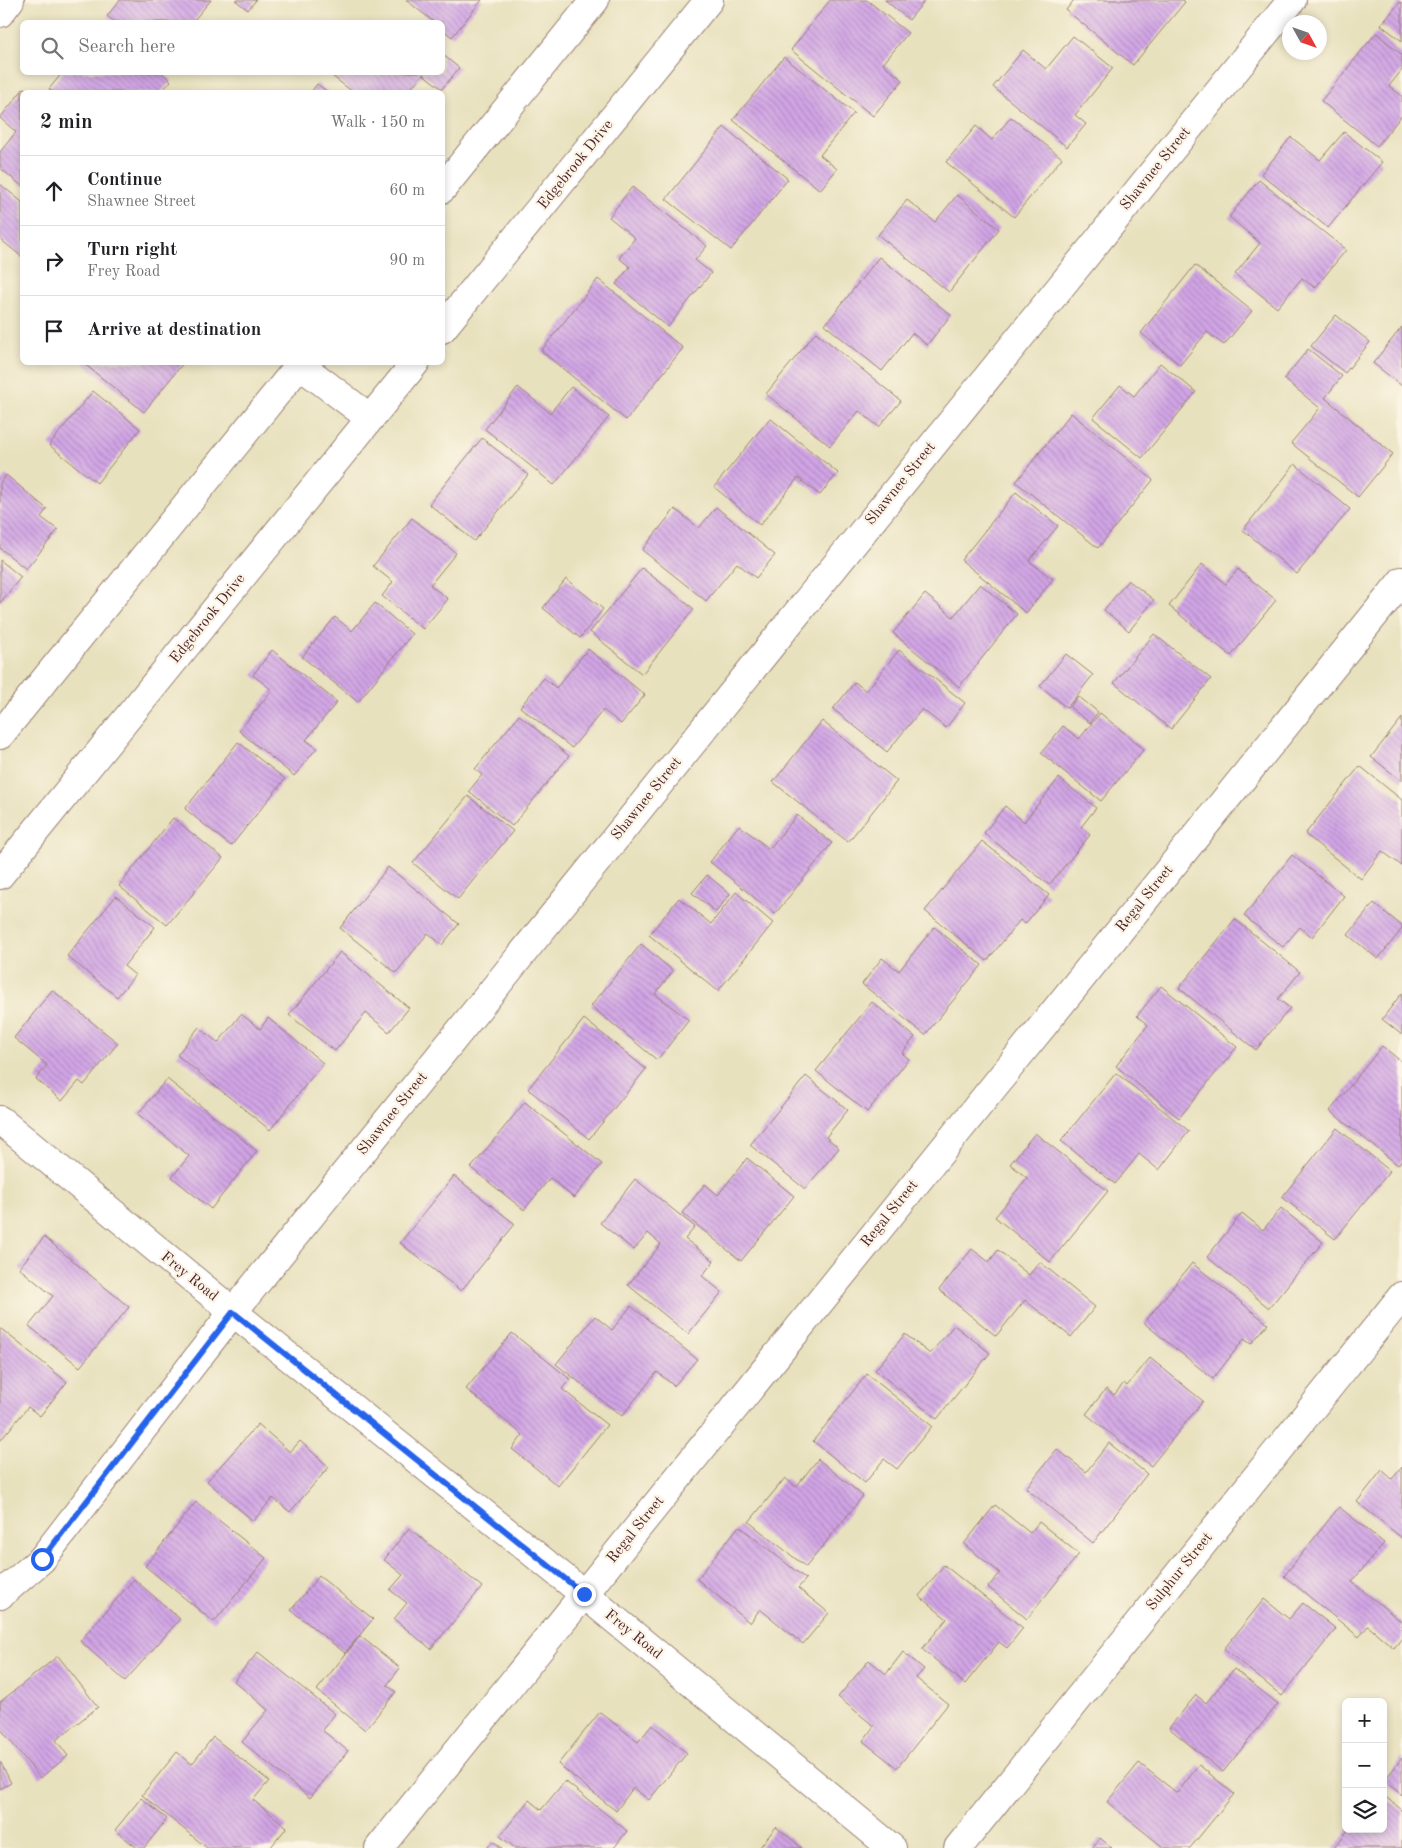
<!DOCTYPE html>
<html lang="en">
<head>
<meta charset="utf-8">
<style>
	:root { --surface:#fff; --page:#f6f6f6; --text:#202124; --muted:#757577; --line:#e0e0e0 }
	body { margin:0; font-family:"Old Standard TT",serif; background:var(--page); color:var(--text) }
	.controls { position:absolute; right:15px; bottom:15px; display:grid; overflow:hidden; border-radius:8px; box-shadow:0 2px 8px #0003 }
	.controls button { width:45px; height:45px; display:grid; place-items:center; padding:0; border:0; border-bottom:1px solid var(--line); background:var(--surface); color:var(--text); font:25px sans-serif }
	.compass { position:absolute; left:1282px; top:15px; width:45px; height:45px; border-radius:50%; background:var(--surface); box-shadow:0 2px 8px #0003; rotate:130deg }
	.stop { position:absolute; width:15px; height:15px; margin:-11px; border:4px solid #2563eb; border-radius:50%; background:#fff }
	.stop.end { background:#2563eb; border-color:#fff; box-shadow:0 1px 5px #0008 }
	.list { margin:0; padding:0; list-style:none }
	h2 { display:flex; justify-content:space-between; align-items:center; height:65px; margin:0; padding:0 20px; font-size:21px }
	h2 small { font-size:16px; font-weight:400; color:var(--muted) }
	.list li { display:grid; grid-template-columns:32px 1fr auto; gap:15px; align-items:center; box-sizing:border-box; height:70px; padding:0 20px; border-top:1px solid var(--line) }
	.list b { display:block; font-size:19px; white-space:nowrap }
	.list p { margin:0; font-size:16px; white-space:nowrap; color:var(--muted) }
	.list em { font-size:16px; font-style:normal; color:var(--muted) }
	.icon { flex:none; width:28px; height:28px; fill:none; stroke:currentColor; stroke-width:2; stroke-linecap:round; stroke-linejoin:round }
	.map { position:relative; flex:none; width:1402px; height:1848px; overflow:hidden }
	.search { position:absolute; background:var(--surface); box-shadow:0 2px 8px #0003; left:20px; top:20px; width:425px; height:55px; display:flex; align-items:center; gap:12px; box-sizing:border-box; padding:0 18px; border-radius:8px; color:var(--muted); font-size:19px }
	.panel { position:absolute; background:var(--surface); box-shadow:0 2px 8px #0003; left:20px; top:90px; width:425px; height:275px; border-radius:8px }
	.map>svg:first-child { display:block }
	.building { fill:url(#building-back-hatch) }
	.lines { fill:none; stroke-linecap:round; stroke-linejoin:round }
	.street-casing { stroke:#998074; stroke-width:30 }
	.secondary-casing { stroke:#998074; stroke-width:30 }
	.street { stroke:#fff; stroke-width:28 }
	.secondary { stroke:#fff; stroke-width:28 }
	.route { stroke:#2563eb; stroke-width:6 }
	.labels { text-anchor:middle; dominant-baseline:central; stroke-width:4.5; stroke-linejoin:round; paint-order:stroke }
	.street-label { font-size:15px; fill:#4a1f2b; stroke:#fcf5e5 }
</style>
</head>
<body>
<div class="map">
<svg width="1402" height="1848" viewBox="0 0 1402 1848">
	<defs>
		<pattern id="building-back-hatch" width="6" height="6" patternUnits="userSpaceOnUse" patternTransform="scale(1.25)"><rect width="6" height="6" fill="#d1a5e6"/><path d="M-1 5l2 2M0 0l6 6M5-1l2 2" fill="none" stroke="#ac86bb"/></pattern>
	</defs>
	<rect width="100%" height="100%" fill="#fcf5e5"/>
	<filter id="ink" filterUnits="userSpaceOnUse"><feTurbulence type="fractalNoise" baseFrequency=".02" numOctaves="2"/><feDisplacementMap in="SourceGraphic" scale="10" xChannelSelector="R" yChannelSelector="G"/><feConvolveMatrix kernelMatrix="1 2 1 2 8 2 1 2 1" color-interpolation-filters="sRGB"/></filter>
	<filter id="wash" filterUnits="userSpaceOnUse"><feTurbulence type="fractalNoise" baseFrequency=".0096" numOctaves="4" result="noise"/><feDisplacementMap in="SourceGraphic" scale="20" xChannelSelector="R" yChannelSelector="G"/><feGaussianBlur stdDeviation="1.12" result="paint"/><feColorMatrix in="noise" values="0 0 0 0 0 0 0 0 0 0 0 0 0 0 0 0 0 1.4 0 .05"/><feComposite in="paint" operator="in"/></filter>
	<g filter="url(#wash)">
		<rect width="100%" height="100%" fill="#e8e1be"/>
		<g id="blocks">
			<g class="building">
				<path d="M 120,0 L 211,0 L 194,20 L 198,22 L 115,22 L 107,16 Z"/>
				<path d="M 235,0 L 256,0 L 248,10 Z"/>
				<path d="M 406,0 L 482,0 L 452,37 L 442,29 L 442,22 L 434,22 Z"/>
				<path d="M 830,0 L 867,0 L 908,33 L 883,64 L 903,80 L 873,116 L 791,50 Z"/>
				<path d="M 885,0 L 925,0 L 909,20 Z"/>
				<path d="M 1074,0 L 1183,0 L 1185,2 L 1133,65 L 1066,10 Z"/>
				<path d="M 1400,2 L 1402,3 L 1402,41 L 1381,25 Z"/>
				<path d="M 1376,33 L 1402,55 L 1402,70 L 1389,86 L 1402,96 L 1402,115 L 1377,146 L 1321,101 Z"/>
				<path d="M 1073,36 L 1113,68 L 1075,115 L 1086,124 L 1067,147 L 993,87 L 1023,50 L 1046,69 Z"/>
				<path d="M 442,54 L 459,68 L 442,89 L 423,74 L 408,92 L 353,92 L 332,76 L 335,72 L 442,72 Z"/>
				<path d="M 784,57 L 854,113 L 820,155 L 837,169 L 820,190 L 733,120 Z"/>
				<path d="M 63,72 L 161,72 L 171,81 L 161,92 L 53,92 L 49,89 Z"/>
				<path d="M 317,84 L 328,92 L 311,92 Z"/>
				<path d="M 24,88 L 29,92 L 22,92 L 22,186 L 0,168 L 0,152 L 16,132 L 0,118 Z"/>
				<path d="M 1011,117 L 1062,158 L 1014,217 L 946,162 L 976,126 L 992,140 Z"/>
				<path d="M 724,127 L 788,179 L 731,250 L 666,199 Z"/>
				<path d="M 1344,132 L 1382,162 L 1328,228 L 1261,174 L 1291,137 L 1320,160 Z"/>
				<path d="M 1259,180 L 1346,250 L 1315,288 L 1302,278 L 1277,308 L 1235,274 L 1260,243 L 1229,217 Z"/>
				<path d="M 0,184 L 22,202 L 22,257 L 0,239 Z"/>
				<path d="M 632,187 L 707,246 L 695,260 L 711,273 L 668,327 L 616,284 L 630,267 L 619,258 L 635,238 L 609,217 Z"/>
				<path d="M 957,195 L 999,229 L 949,292 L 878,235 L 907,200 L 935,222 Z"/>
				<path d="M 879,257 L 951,315 L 927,345 L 912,333 L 882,371 L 825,325 Z"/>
				<path d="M 1195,265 L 1252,311 L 1224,345 L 1207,332 L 1180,365 L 1141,333 Z"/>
				<path d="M 598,279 L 683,348 L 626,420 L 541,351 Z"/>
				<path d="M 1336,315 L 1370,342 L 1345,373 L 1311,346 Z"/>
				<path d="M 1402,327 L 1402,386 L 1373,363 Z"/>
				<path d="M 816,332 L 901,401 L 879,427 L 859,411 L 830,446 L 766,394 Z"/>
				<path d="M 1308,349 L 1342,376 L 1325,398 L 1393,454 L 1358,497 L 1291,443 L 1320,408 L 1284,379 Z"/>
				<path d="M 82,362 L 184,362 L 144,412 Z"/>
				<path d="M 1160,363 L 1196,392 L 1142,458 L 1093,418 L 1120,385 L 1134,396 Z"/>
				<path d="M 518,387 L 550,413 L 571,387 L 609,417 L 554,485 L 485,429 Z"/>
				<path d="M 93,391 L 140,429 L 97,483 L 49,445 Z"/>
				<path d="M 1071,413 L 1153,480 L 1098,548 L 1016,482 Z"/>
				<path d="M 770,418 L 838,473 L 820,495 L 798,478 L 760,525 L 714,487 Z"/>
				<path d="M 482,438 L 528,475 L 474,541 L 429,504 Z"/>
				<path d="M 1295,464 L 1350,509 L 1297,574 L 1243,530 Z"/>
				<path d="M 6,475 L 47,509 L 41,517 L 58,530 L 26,569 L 0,548 L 0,483 Z"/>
				<path d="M 1016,492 L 1058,526 L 1029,561 L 1053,579 L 1026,613 L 961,560 Z"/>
				<path d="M 716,507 L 775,555 L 756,578 L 737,563 L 706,601 L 642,550 L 675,509 L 699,528 Z"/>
				<path d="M 412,518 L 456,553 L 430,585 L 448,599 L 423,629 L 382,596 L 393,582 L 373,566 Z"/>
				<path d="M 0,560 L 21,577 L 0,603 Z"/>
				<path d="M 1202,564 L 1226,584 L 1238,569 L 1276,600 L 1231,656 L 1169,606 Z"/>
				<path d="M 642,568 L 694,609 L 642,674 L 590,632 Z"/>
				<path d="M 566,579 L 603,609 L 580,638 L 543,608 Z"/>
				<path d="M 1128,580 L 1154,600 L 1129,631 L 1104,610 Z"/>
				<path d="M 980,584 L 1017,614 L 959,687 L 893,633 L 925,594 L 953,617 Z"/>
				<path d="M 375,603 L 412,634 L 358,702 L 302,657 L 335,617 L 352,631 Z"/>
				<path d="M 1154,634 L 1211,679 L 1171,729 L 1114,683 Z"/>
				<path d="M 588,649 L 645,695 L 621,724 L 603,710 L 572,748 L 520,707 L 544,678 L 556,688 Z"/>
				<path d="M 272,650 L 337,702 L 306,740 L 317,748 L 294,776 L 239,731 L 272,690 L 253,675 Z"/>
				<path d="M 899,650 L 965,703 L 946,728 L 922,709 L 887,752 L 833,709 L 855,682 L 866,691 Z"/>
				<path d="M 1066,654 L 1093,675 L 1067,708 L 1040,686 Z"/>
				<path d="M 1078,696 L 1098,712 L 1090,723 L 1070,707 Z"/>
				<path d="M 1100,713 L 1144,749 L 1101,801 L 1041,753 L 1063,726 L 1079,739 Z"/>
				<path d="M 519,715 L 569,756 L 512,826 L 469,791 L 482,775 L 475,769 Z"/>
				<path d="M 1402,718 L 1402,781 L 1371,757 Z"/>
				<path d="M 822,721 L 897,781 L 848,842 L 773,782 Z"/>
				<path d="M 238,742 L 285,779 L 231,846 L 185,809 Z"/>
				<path d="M 1360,766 L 1402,800 L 1402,866 L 1382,851 L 1361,879 L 1305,834 Z"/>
				<path d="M 1059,778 L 1096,808 L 1081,827 L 1090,835 L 1049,885 L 984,833 L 1005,806 L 1024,822 Z"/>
				<path d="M 468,796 L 513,831 L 458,899 L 413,863 Z"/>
				<path d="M 797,815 L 832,843 L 775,914 L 710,862 L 739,825 L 769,849 Z"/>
				<path d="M 173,818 L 223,858 L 167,925 L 119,886 Z"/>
				<path d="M 982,841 L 1049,895 L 1025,924 L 1020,920 L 987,961 L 925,911 Z"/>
				<path d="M 1292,855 L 1344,896 L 1312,937 L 1300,927 L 1283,947 L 1244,916 Z"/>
				<path d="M 388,867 L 459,924 L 442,945 L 428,933 L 396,973 L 340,928 Z"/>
				<path d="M 707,875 L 730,894 L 716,912 L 692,893 Z"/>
				<path d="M 736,892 L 773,923 L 718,991 L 649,935 L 679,898 L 711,924 Z"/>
				<path d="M 116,896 L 155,927 L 124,966 L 135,975 L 117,997 L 67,956 Z"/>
				<path d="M 1374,903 L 1402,926 L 1402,929 L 1378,959 L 1348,935 Z"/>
				<path d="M 1235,919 L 1300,972 L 1278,999 L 1290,1008 L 1256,1050 L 1179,988 Z"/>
				<path d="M 934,927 L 982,965 L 925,1035 L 862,984 L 882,958 L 899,971 Z"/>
				<path d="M 641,944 L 673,971 L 655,994 L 689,1020 L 657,1060 L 591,1006 Z"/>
				<path d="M 340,952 L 409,1008 L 389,1032 L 366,1013 L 335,1051 L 289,1015 Z"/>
				<path d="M 1161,986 L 1237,1047 L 1179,1118 L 1116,1066 L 1148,1025 L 1137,1016 Z"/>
				<path d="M 52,990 L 118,1043 L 84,1085 L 79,1081 L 62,1101 L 36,1079 L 47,1065 L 14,1038 Z"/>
				<path d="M 1402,993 L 1402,1035 L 1382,1019 Z"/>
				<path d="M 872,1002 L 915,1037 L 902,1053 L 909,1059 L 867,1112 L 816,1071 Z"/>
				<path d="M 241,1014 L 260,1029 L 268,1018 L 323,1063 L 270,1130 L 177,1055 L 199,1027 L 218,1043 Z"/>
				<path d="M 584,1019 L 646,1069 L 589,1139 L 528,1089 Z"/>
				<path d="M 1382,1046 L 1402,1062 L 1402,1160 L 1398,1165 L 1330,1111 Z"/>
				<path d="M 1116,1073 L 1189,1131 L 1159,1170 L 1139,1154 L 1115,1184 L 1061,1141 Z"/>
				<path d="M 806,1076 L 848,1110 L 826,1137 L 839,1148 L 805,1189 L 750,1145 Z"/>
				<path d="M 167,1079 L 257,1151 L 211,1209 L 172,1177 L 189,1156 L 138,1114 Z"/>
				<path d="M 525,1102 L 602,1164 L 574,1198 L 550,1178 L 524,1210 L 471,1168 Z"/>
				<path d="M 1337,1128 L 1390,1171 L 1335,1239 L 1282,1197 Z"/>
				<path d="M 1035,1133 L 1108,1191 L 1050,1262 L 995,1217 L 1027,1178 L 1010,1164 Z"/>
				<path d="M 747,1158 L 794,1196 L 741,1261 L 682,1213 L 705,1184 L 718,1195 Z"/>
				<path d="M 454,1176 L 515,1224 L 461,1291 L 400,1243 Z"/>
				<path d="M 635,1179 L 695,1227 L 685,1239 L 714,1261 L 702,1276 L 722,1292 L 688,1334 L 628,1285 L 661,1244 L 648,1233 L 634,1250 L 600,1223 Z"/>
				<path d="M 1281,1208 L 1323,1242 L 1269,1308 L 1207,1257 L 1242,1213 L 1263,1230 Z"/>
				<path d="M 44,1237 L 129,1307 L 80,1367 L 29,1326 L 53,1296 L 19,1268 Z"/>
				<path d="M 972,1249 L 989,1262 L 998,1250 L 1029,1275 L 1040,1262 L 1095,1307 L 1071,1337 L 1025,1300 L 996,1336 L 939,1290 Z"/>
				<path d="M 1192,1263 L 1268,1324 L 1251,1344 L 1244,1339 L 1213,1379 L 1144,1323 Z"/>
				<path d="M 631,1306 L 697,1359 L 674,1386 L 657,1372 L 622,1416 L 556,1364 L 595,1316 L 612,1330 Z"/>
				<path d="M 954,1325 L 990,1353 L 937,1419 L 875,1370 L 905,1334 L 930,1354 Z"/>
				<path d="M 0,1328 L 67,1382 L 40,1416 L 28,1407 L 0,1441 Z"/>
				<path d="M 512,1333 L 570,1379 L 562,1389 L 607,1425 L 558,1486 L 512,1449 L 523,1435 L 466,1389 Z"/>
				<path d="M 1150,1358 L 1203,1401 L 1151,1466 L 1086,1414 L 1106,1389 L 1114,1395 L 1124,1383 L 1127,1386 Z"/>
				<path d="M 867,1374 L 932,1426 L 897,1469 L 884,1459 L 865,1483 L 813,1441 Z"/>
				<path d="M 258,1424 L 290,1452 L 300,1441 L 329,1467 L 290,1512 L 273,1498 L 253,1521 L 207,1481 Z"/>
				<path d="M 1109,1443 L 1147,1474 L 1093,1543 L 1026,1488 L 1057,1449 L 1086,1472 Z"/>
				<path d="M 818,1459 L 863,1496 L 806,1567 L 749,1522 L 785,1478 L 796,1487 Z"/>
				<path d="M 1402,1467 L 1402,1538 L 1357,1502 L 1382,1470 L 1392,1479 Z"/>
				<path d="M 196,1502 L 266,1558 L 214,1622 L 145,1566 Z"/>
				<path d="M 995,1505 L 1030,1533 L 1039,1522 L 1079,1554 L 1027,1619 L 988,1587 L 1000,1573 L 964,1544 Z"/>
				<path d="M 1339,1507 L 1384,1543 L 1352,1582 L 1402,1622 L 1402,1638 L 1394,1648 L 1368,1626 L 1359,1637 L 1284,1576 Z"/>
				<path d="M 739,1526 L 806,1579 L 798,1588 L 829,1613 L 803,1644 L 760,1609 L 750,1623 L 697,1579 Z"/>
				<path d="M 409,1528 L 482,1587 L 431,1649 L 394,1619 L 407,1603 L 390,1590 L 403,1575 L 384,1560 Z"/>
				<path d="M 944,1565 L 1023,1628 L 1007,1648 L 999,1642 L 965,1684 L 922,1649 L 947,1619 L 919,1596 Z"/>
				<path d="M 319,1576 L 373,1619 L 345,1653 L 291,1610 Z"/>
				<path d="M 134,1579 L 180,1619 L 125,1681 L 80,1641 Z"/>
				<path d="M 1264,1599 L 1289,1619 L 1303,1603 L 1336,1629 L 1282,1696 L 1224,1649 Z"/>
				<path d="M 360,1636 L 400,1668 L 387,1685 L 396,1692 L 365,1730 L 317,1690 Z"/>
				<path d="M 258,1652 L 335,1714 L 322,1730 L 348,1751 L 310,1798 L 242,1742 L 268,1710 L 234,1681 Z"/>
				<path d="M 903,1652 L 924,1669 L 916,1678 L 948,1704 L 897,1768 L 863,1741 L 874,1726 L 838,1697 L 869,1660 L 886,1674 Z"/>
				<path d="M 58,1656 L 98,1707 L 56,1740 L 68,1756 L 40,1778 L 0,1728 L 0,1702 Z"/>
				<path d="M 1234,1669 L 1278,1704 L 1223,1772 L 1169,1728 L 1196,1695 L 1206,1703 Z"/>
				<path d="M 600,1712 L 638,1742 L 652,1725 L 687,1753 L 649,1800 L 633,1788 L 616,1811 L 558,1764 Z"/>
				<path d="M 213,1737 L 269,1781 L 253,1800 L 287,1827 L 270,1848 L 207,1848 L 142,1795 L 177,1752 L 192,1764 Z"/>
				<path d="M 1402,1758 L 1402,1795 L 1384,1781 Z"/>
				<path d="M 0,1761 L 11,1783 L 0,1789 Z"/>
				<path d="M 1139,1763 L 1177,1793 L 1199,1765 L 1234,1794 L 1190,1848 L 1164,1848 L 1107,1802 Z"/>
				<path d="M 565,1781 L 627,1831 L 614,1848 L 515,1848 L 500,1836 L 529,1800 L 541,1810 Z"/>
				<path d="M 1383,1795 L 1402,1810 L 1402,1848 L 1334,1848 L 1349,1829 L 1383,1829 Z"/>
				<path d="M 141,1798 L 167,1819 L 144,1848 L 137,1848 L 115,1830 Z"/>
				<path d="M 776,1827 L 802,1848 L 759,1848 Z"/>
				<path d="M 1100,1838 L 1112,1848 L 1092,1848 Z"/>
				<path d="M 493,1841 L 502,1848 L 487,1848 Z"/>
			</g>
		</g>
	</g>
	<g filter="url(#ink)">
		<use href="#blocks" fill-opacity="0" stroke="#998074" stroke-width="1"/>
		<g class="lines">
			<defs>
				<g id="street">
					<path d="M 0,13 L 10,0"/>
					<path d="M 0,1120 L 233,1312 L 584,1594 L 892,1848"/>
					<path d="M 0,1595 L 42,1559 L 233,1312 L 1292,0"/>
					<path d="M 379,1848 L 1402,581"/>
					<path d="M 958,1848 L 1402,1296"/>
				</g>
				<g id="secondary">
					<path d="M 442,189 L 595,0"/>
					<path d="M 442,329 L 709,0"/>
					<path d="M 300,365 L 370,418"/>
					<path d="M 0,735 L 302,362"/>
					<path d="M 0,875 L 416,362"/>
				</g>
			</defs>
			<use href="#street" class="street-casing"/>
			<use href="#secondary" class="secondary-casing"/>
			<use href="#street" class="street"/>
			<use href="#secondary" class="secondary"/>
		</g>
	</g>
	<g class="lines" filter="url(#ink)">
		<path class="route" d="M 42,1559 L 233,1312 L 584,1594"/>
	</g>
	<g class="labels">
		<g class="street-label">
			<text transform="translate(576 165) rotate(-51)">Edgebrook Drive</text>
			<text transform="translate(1156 169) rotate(-51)">Shawnee Street</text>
			<text transform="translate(901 484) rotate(-51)">Shawnee Street</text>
			<text transform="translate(208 619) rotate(-51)">Edgebrook Drive</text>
			<text transform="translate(647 799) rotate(-51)">Shawnee Street</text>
			<text transform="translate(1145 899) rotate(-51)">Regal Street</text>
			<text transform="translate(393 1114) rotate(-51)">Shawnee Street</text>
			<text transform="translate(890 1214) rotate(-51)">Regal Street</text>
			<text transform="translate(189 1277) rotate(39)">Frey Road</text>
			<text transform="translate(636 1530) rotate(-51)">Regal Street</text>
			<text transform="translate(1180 1572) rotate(-51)">Sulphur Street</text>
			<text transform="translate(633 1635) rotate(39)">Frey Road</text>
		</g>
	</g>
</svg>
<div class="controls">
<button>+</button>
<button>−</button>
<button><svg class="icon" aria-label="layers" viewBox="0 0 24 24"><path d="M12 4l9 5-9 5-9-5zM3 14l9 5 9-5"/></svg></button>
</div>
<svg class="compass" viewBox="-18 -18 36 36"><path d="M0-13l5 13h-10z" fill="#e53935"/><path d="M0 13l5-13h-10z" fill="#757577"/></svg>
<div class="stop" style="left:42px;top:1559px"></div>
<div class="stop end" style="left:584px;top:1594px"></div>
<div class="search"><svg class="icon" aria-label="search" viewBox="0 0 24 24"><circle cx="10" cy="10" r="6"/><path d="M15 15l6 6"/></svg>Search here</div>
<section class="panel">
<h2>2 min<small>Walk · 150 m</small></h2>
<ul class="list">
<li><svg class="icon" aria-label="ahead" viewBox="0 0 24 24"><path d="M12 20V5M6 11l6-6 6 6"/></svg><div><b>Continue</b><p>Shawnee Street</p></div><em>60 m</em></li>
<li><svg class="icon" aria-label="right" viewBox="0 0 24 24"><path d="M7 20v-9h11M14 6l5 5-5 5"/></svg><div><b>Turn right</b><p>Frey Road</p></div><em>90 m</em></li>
<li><svg class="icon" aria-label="arrive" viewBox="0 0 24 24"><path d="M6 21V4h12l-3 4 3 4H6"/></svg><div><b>Arrive at destination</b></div></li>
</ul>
</section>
</div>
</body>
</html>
